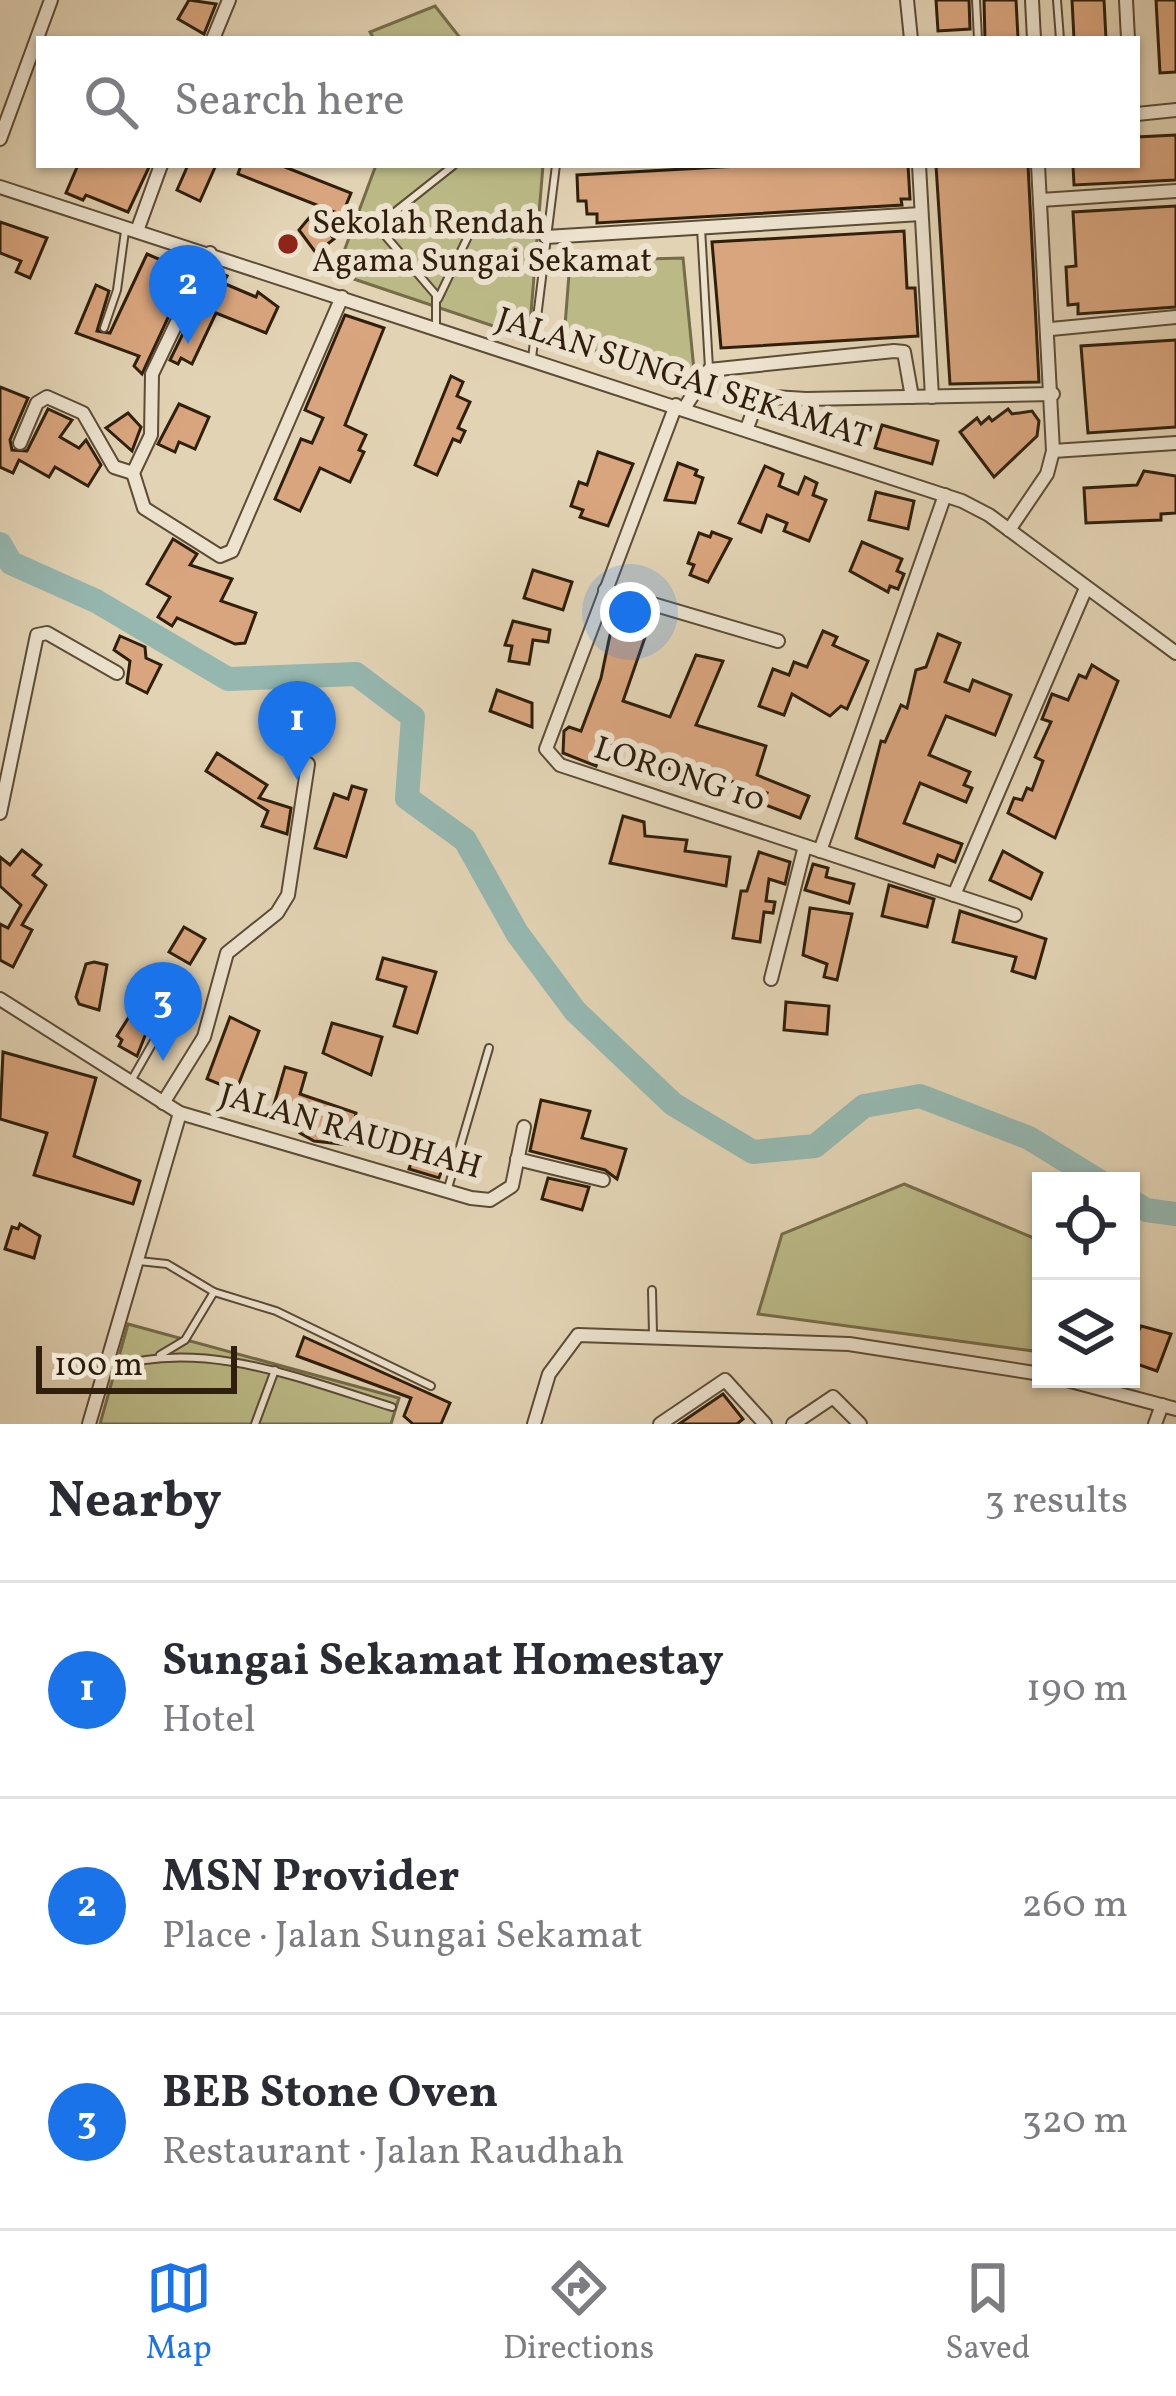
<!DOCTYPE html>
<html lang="en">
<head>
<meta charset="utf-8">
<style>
	:root { --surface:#fff; --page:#f7f7f7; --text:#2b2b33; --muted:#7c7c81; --line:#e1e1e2; --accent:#1a73e8 }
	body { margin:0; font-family:Vollkorn,serif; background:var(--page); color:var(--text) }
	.controls { position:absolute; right:36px; bottom:36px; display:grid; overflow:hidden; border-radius:0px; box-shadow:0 3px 9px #0004 }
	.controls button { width:108px; height:108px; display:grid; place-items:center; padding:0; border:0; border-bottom:3px solid var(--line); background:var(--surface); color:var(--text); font:60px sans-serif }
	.scale { position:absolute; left:36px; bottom:30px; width:201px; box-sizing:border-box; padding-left:12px; border:6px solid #2f1f0c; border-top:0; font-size:33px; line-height:42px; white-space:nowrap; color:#2f1f0c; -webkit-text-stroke:9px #ece2ce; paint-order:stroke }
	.you { position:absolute; left:630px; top:612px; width:42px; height:42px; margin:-30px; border:9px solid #fff; border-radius:50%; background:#1a73e8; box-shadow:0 0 0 18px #1a73e833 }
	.badge { display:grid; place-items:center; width:78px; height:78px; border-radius:50%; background:var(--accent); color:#fff; font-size:39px; font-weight:700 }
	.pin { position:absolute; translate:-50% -99px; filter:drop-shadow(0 3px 6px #0008) }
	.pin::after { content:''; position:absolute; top:63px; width:42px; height:36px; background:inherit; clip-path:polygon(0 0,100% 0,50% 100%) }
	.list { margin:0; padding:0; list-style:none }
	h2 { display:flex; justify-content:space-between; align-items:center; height:156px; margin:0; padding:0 48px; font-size:51px }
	h2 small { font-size:39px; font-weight:400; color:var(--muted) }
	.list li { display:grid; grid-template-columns:78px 1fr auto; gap:36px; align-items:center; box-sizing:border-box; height:216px; padding:0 48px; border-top:3px solid var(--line) }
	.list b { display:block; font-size:45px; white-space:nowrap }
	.list p { margin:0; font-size:39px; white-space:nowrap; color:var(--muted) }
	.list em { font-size:39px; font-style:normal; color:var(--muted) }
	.icon { flex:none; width:66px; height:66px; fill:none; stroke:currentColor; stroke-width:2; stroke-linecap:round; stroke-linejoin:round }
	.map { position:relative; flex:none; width:1176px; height:1424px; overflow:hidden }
	.search { position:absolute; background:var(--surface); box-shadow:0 3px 9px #0004; left:36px; right:36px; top:36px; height:132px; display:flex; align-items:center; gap:30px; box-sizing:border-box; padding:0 42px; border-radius:0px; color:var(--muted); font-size:45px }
	.sheet { height:804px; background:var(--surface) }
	nav { display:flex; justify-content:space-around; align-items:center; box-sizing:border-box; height:168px; border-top:3px solid var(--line); background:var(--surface); font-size:33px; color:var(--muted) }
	nav a { display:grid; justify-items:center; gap:6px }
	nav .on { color:var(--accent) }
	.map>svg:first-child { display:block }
	.green { fill:#bbba87; stroke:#756c4a; stroke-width:3 }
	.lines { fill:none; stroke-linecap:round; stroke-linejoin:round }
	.river { stroke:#95b7b0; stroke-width:24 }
	.building { fill:#d9a57e; stroke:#2f1f0c; stroke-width:3 }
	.lane-casing { stroke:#5c4c36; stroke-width:10 }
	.street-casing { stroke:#5c4c36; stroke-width:16 }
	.lane { stroke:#ece2ce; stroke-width:6 }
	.street { stroke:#ece2ce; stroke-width:12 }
	.poi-dot { fill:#8f2418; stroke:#ece2ce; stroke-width:4.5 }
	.labels { text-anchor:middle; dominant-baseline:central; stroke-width:12; stroke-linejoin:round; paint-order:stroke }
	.poi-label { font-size:33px; fill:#2f1f0c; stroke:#ece2ce; text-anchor:start }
	.street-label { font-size:33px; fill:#2f1f0c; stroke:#ece2ce }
</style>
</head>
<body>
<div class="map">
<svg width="1176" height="1424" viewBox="0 0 1176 1424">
	<rect width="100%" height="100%" fill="#e2d3b4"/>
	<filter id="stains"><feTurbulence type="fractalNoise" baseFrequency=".00167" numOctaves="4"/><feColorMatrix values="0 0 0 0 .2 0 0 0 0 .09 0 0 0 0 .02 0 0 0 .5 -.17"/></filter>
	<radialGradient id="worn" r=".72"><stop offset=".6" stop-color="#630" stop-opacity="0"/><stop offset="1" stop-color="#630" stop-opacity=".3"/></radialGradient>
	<g class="green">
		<path d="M 435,6 L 461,39 L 374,39 L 370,32 Z"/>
		<path d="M 376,165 L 543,165 L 529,338 L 336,273 Z"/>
		<path d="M 683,258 L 694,370 L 682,384 L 564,339 L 570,261 Z"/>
		<path d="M 904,1184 L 1041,1241 L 1041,1352 L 758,1314 L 782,1234 Z"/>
		<path d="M 128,1324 L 399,1398 L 391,1424 L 100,1424 Z"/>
	</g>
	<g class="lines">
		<g class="river">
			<path d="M 0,544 L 11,563 L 96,601 L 228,679 L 356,674 L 413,717 L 407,798 L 465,840 L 517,933 L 575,1011 L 673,1104 L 753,1152 L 815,1146 L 864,1106 L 920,1096 L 1029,1138 L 1099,1181"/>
			<path d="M 1131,1201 L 1146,1210 L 1176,1214"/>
		</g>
	</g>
	<g class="building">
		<path d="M 189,0 L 216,4 L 204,34 L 178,19 Z"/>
		<path d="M 936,0 L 969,0 L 970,29 L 938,31 Z"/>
		<path d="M 984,0 L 1016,0 L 1018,38 L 985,39 Z"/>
		<path d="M 1072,0 L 1104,0 L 1106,39 L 1074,39 Z"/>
		<path d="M 1156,0 L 1176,0 L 1176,72 L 1160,73 Z"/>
		<path d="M 1176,135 L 1176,180 L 1074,185 L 1073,165 L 1137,165 L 1137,137 Z"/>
		<path d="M 78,165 L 150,165 L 128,212 L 86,195 L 83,200 L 66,193 Z"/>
		<path d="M 188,165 L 216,165 L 200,201 L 177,190 Z"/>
		<path d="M 241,165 L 280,165 L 351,193 L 342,215 L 238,174 Z"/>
		<path d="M 757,165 L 908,165 L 910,199 L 901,199 L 902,205 L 597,223 L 597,214 L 587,214 L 586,201 L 578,201 L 577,175 Z"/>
		<path d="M 936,165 L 1028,165 L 1039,382 L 950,384 Z"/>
		<path d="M 1176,206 L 1176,307 L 1078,314 L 1078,304 L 1068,305 L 1066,267 L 1076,266 L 1073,212 Z"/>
		<path d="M 314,212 L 334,239 L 316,253 L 299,230 Z"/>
		<path d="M 0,222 L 47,238 L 30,278 L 16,272 L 21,261 L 0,253 Z"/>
		<path d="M 904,231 L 907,288 L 915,288 L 918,336 L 721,348 L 712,242 Z"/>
		<path d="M 147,254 L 175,266 L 178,259 L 192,266 L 142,374 L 134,366 L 139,356 L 76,333 L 96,285 L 109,291 L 97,331 L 110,333 Z"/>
		<path d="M 214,270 L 227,276 L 223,283 L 256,297 L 258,292 L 278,307 L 266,333 L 216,313 L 192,364 L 181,358 L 178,364 L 170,360 Z"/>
		<path d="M 345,315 L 384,328 L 345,425 L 366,435 L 359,450 L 364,452 L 350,482 L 320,468 L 300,511 L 275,499 L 301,439 L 312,443 L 323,418 L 305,410 Z"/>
		<path d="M 1176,340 L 1176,427 L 1088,433 L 1081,346 Z"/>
		<path d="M 451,376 L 463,382 L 457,396 L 470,402 L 458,428 L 465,431 L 460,442 L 453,439 L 437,475 L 415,465 Z"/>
		<path d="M 0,387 L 28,398 L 10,440 L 12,450 L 27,451 L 48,409 L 72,420 L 60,437 L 79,448 L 86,440 L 101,465 L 88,486 L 55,467 L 49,477 L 19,460 L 13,473 L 0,467 Z"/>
		<path d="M 179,404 L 209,417 L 195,449 L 179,442 L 175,452 L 158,444 Z"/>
		<path d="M 1008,409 L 1012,414 L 1032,411 L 1039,421 L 1037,436 L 994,477 L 960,432 L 977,418 L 981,424 L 989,417 L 992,421 Z"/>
		<path d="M 128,413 L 141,427 L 132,451 L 106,428 Z"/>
		<path d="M 882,425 L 938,441 L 932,464 L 875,448 Z"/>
		<path d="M 598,452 L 633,464 L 608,526 L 580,517 L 583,510 L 571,506 L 579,482 L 587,485 Z"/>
		<path d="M 678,463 L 697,470 L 695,475 L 703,478 L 695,503 L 665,500 Z"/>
		<path d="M 765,466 L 783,474 L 779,486 L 798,494 L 805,477 L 817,483 L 813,495 L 826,500 L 809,541 L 784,531 L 787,523 L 767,515 L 761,532 L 739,523 Z"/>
		<path d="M 1144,471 L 1176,476 L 1176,513 L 1161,514 L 1161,520 L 1086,523 L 1084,488 L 1137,485 Z"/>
		<path d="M 876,492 L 914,501 L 908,529 L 869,520 Z"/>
		<path d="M 712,532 L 731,539 L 708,582 L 690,575 L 694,565 L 688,563 L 699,533 L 710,537 Z"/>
		<path d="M 173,539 L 197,554 L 190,565 L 232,579 L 221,601 L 256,613 L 245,643 L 235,644 L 177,618 L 172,626 L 158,617 L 170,597 L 147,584 Z"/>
		<path d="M 862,542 L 902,559 L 897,571 L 904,574 L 898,589 L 890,586 L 888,592 L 850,571 Z"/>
		<path d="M 533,570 L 572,582 L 563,610 L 524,598 Z"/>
		<path d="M 615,611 L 650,623 L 623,701 L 670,717 L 696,655 L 723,661 L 696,725 L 766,746 L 757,775 L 809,796 L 800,818 L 763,804 L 767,793 L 679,764 L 676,771 L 664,766 L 660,774 L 648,769 L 652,759 L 605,741 L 596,766 L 563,753 L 564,731 L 569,727 L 581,731 L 601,678 Z"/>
		<path d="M 513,621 L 550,630 L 548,642 L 533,640 L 529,664 L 509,661 L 512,646 L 505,645 Z"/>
		<path d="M 823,631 L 837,637 L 833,645 L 868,661 L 847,709 L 841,706 L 830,716 L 792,694 L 784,715 L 759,706 L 773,669 L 789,675 L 794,662 L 807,667 Z"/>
		<path d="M 938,634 L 960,643 L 945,682 L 969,691 L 973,680 L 1011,695 L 995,735 L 946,716 L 929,755 L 970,772 L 964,785 L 972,788 L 966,802 L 920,783 L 904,823 L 962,844 L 955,862 L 938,855 L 934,867 L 856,838 L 881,741 L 885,742 L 901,705 L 907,708 L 916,670 L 926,667 Z"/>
		<path d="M 120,636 L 145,647 L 146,658 L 161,665 L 147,693 L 127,683 L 130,661 L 114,650 Z"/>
		<path d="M 1092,665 L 1118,681 L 1055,838 L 1008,813 L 1014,798 L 1022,800 L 1027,788 L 1032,790 L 1043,761 L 1035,757 L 1051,722 L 1042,719 L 1052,694 L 1068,700 L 1079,675 L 1086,678 Z"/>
		<path d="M 497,690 L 532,703 L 532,727 L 490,711 Z"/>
		<path d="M 302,714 L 325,722 L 315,751 L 292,743 Z"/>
		<path d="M 217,753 L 267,785 L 259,798 L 291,808 L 287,834 L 262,826 L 268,811 L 206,771 Z"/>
		<path d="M 352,786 L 366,790 L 346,857 L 315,848 L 334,794 L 348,799 Z"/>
		<path d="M 623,816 L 644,822 L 645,836 L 687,840 L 685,851 L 730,857 L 726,886 L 610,863 Z"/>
		<path d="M 22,850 L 41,865 L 33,875 L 46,885 L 22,925 L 32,930 L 13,967 L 0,960 L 0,924 L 8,928 L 21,905 L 0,886 L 0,857 L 10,865 Z"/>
		<path d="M 1003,851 L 1042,873 L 1031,899 L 990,880 Z"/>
		<path d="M 759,852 L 790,862 L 785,884 L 769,879 L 766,901 L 775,902 L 773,913 L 764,912 L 760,942 L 733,938 L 741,891 L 747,891 Z"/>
		<path d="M 813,864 L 828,868 L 826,877 L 854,884 L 849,903 L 805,890 Z"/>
		<path d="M 889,885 L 934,899 L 927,927 L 882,916 Z"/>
		<path d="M 810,908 L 852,914 L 837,980 L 824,977 L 827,964 L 803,955 Z"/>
		<path d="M 960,911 L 1046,939 L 1035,978 L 1012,971 L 1016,957 L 953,942 Z"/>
		<path d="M 184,927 L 205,939 L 190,964 L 169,952 Z"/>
		<path d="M 383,958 L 436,972 L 417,1033 L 394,1026 L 406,987 L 377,979 Z"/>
		<path d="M 94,962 L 107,965 L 99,1010 L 79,1004 L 76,997 L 86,964 Z"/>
		<path d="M 786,1002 L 829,1006 L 827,1034 L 784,1030 Z"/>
		<path d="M 132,1012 L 150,1023 L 137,1056 L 119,1046 L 122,1040 L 117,1036 Z"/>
		<path d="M 230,1017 L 259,1031 L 236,1091 L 207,1079 Z"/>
		<path d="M 332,1023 L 382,1037 L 371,1075 L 323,1053 Z"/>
		<path d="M 3,1052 L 96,1078 L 74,1156 L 140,1181 L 133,1204 L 34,1175 L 47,1133 L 0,1119 Z"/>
		<path d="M 285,1067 L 306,1073 L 300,1094 L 356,1113 L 350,1145 L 314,1141 L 300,1133 L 303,1124 L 271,1115 Z"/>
		<path d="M 541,1100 L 590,1111 L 582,1138 L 626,1149 L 617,1179 L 605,1170 L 530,1151 Z"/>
		<path d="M 418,1142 L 448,1152 L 439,1178 L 409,1169 Z"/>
		<path d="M 548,1178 L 589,1187 L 582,1210 L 542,1199 Z"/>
		<path d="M 20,1224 L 40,1236 L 34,1258 L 5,1249 L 12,1227 L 18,1229 Z"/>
		<path d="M 1141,1326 L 1171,1334 L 1157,1371 L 1131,1362 L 1131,1346 Z"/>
		<path d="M 304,1337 L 450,1403 L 441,1424 L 413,1424 L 404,1416 L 411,1398 L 297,1356 Z"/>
		<path d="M 723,1394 L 743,1419 L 737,1424 L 679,1424 Z"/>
	</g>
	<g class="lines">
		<defs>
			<g id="lane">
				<path d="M 976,0 L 978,39"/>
				<path d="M 1057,0 L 1060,39"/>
				<path d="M 701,228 L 709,368"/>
				<path d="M 438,299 L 474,224"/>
				<path d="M 436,327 L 436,295 L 377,226 L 454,165"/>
				<path d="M 104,328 L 117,290 L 125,231"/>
				<path d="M 532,358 L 556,165"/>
				<path d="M 131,1081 L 167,1018 L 175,977"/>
				<path d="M 448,1188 L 489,1048"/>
				<path d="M 139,1261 L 167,1264 L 214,1292 L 276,1311 L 431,1386"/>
				<path d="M 652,1290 L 653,1334"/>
				<path d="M 160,1355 L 185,1340 L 214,1292"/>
				<path d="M 107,1369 C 202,1337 301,1379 392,1407"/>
				<path d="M 255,1424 L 275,1370"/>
			</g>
			<g id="street">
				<path d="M 907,0 L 911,39"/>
				<path d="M 1032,0 L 1034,39"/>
				<path d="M 1126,0 L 1128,39"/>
				<path d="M 213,39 L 229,0"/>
				<path d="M 1137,114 L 1176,110"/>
				<path d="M 0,139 L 51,0"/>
				<path d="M 919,165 L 932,397"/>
				<path d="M 0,187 L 962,501 L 989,515 L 1176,653"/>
				<path d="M 1041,200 L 1176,191"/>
				<path d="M 137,231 L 161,165"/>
				<path d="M 546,237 L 921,214"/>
				<path d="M 210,253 L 152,374 L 151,435 L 133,473 L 144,508 L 220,556 L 232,551 L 342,297"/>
				<path d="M 1051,329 L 1176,317"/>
				<path d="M 676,405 L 546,749 L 560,765 L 1015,915"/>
				<path d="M 685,407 L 709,370 L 894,351 L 904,352 L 912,397"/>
				<path d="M 747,428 L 759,396 L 806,399 L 1053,394"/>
				<path d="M 20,443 L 37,403 L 47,397 L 83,413 L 114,467 L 133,473"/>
				<path d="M 1053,451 L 1176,443"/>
				<path d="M 1009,530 L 1047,474 L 1053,451 L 1038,165"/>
				<path d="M 605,590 L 778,641"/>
				<path d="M 0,813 L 37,635 L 47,633 L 117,673"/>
				<path d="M 820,851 L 945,495"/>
				<path d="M 954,895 L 1086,588"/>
				<path d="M 771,979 L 805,846"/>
				<path d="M 0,999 L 180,1113 L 471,1198 L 490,1200 L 512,1186 L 524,1127"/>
				<path d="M 163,1103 L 204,1037 L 227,953 L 277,913 L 288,895 L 308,764"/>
				<path d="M 517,1159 L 603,1180"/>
				<path d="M 1063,1379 L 1176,1409"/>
				<path d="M 89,1424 L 180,1113"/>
				<path d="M 534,1424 L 549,1374 L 578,1335 L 849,1344 L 1041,1374"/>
				<path d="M 660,1424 L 725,1380 L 765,1424"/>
				<path d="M 793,1424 L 833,1397 L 860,1424"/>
				<path d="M 1155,1424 L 1162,1405"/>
			</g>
		</defs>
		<use href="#lane" class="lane-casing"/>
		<use href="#street" class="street-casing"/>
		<use href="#lane" class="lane"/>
		<use href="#street" class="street"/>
	</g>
	<circle class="poi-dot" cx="288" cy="244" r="12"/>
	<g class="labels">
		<g class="poi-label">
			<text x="312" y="225">Sekolah Rendah<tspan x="312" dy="38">Agama Sungai Sekamat</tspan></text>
		</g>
		<g class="street-label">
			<text transform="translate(683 380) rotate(18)">JALAN SUNGAI SEKAMAT</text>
			<text transform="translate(679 776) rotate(18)">LORONG 10</text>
			<text transform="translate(350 1133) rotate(16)">JALAN RAUDHAH</text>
		</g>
	</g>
	<rect width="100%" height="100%" filter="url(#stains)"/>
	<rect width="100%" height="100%" fill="url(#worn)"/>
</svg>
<div class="controls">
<button><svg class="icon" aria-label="locate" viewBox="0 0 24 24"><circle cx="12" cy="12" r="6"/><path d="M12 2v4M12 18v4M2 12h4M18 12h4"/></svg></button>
<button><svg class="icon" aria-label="layers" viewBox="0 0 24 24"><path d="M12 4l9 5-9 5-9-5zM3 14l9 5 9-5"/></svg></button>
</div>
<div class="scale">100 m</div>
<div class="you"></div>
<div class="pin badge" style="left:297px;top:780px">1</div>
<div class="pin badge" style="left:188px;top:344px">2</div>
<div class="pin badge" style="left:163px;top:1061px">3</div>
<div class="search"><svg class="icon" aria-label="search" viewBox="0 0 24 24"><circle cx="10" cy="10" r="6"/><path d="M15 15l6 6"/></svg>Search here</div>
</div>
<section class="sheet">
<h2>Nearby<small>3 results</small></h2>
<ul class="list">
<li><span class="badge">1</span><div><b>Sungai Sekamat Homestay</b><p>Hotel</p></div><em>190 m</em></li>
<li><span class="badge">2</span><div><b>MSN Provider</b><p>Place · Jalan Sungai Sekamat</p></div><em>260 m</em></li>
<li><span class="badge">3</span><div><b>BEB Stone Oven</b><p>Restaurant · Jalan Raudhah</p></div><em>320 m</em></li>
</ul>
</section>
<nav>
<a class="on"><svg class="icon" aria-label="map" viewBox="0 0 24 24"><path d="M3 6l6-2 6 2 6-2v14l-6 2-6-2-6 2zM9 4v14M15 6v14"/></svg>Map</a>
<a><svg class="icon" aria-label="directions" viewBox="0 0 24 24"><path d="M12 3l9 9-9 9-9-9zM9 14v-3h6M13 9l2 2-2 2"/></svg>Directions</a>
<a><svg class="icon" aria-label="saved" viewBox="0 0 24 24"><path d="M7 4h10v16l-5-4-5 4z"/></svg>Saved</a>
</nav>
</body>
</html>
